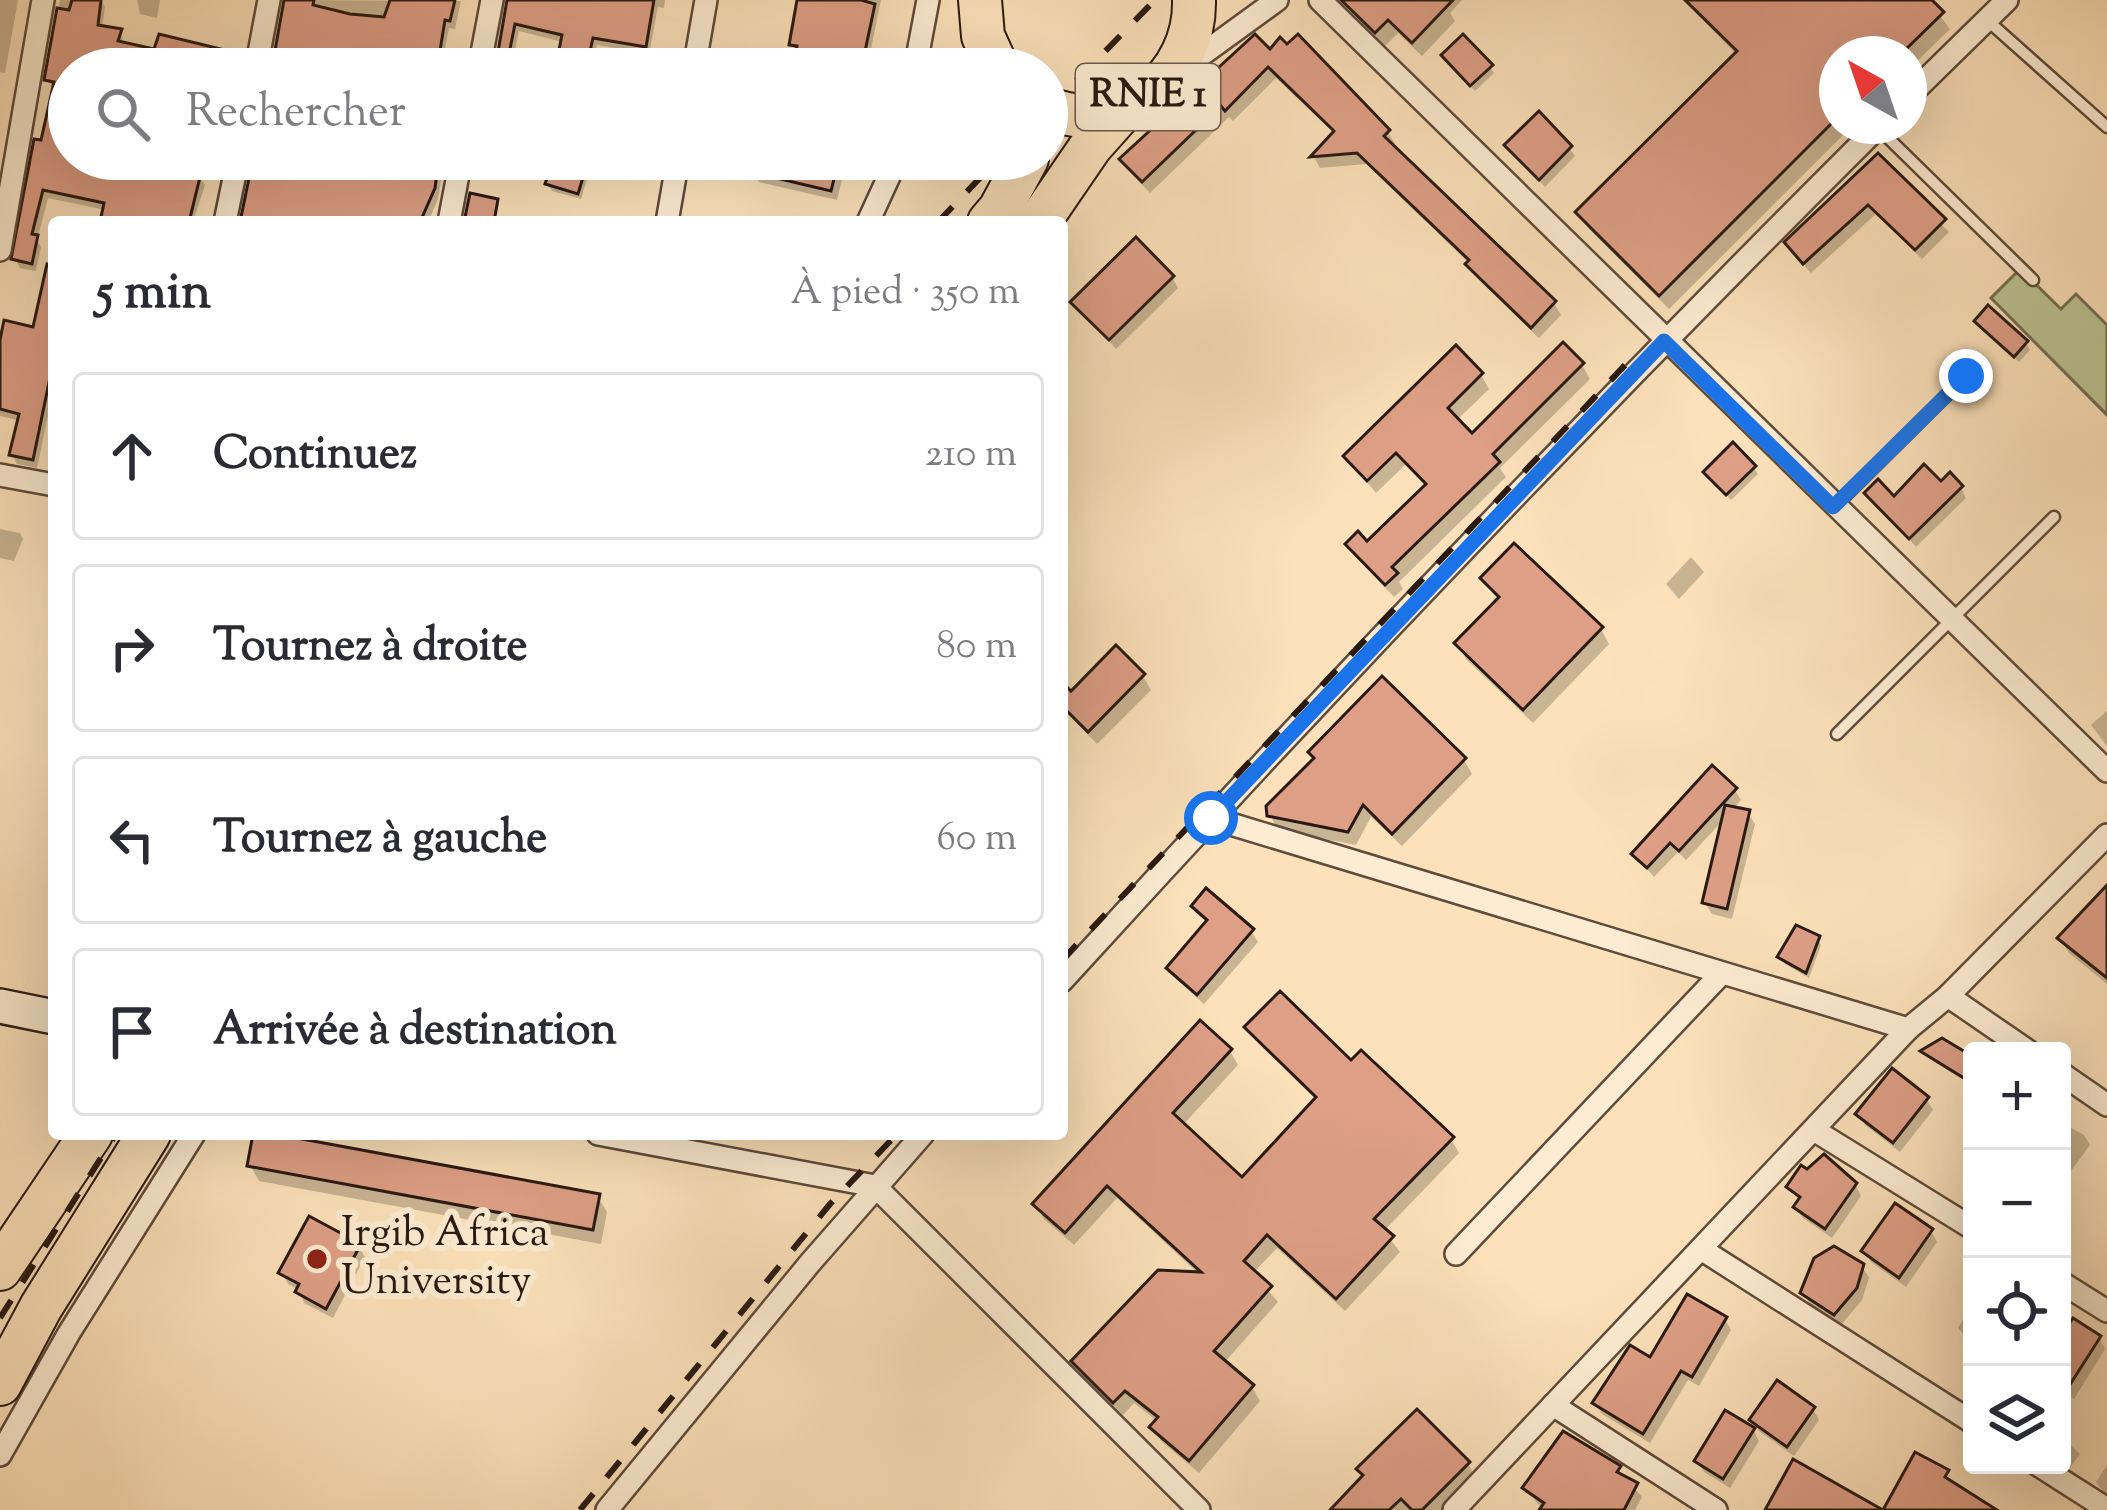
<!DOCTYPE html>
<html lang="fr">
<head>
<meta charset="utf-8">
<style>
	:root { --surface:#fff; --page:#f2f2f3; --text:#2b2b33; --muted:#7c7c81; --line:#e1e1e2 }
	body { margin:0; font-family:"Sorts Mill Goudy",serif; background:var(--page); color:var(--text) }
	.controls { position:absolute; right:36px; bottom:36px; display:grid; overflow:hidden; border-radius:12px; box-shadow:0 12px 48px #0002 }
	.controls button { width:108px; height:108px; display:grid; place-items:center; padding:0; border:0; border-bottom:3px solid var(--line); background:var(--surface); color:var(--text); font:60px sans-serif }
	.compass { position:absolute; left:1819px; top:36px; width:108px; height:108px; border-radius:50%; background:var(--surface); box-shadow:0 12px 48px #0002; rotate:320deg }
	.stop { position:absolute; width:36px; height:36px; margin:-27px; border:9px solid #1a73e8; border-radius:50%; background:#fff }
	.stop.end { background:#1a73e8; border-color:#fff; box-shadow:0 3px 12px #0008 }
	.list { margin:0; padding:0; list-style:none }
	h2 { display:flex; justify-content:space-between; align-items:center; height:156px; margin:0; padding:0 48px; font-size:51px }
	h2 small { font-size:39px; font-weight:400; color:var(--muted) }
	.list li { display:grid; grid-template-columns:78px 1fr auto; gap:36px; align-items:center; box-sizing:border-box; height:168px; margin:0 24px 24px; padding:0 24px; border:3px solid var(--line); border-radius:12px }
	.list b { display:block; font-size:45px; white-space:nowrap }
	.list em { font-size:39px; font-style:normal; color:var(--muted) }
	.icon { flex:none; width:66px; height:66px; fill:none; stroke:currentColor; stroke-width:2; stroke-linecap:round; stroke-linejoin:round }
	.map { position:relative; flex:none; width:2107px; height:1510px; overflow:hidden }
	.search { position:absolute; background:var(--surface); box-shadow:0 12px 48px #0002; left:48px; top:48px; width:1020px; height:132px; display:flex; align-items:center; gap:30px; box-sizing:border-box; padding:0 42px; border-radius:66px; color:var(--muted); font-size:45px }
	.panel { position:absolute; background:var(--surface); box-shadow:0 12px 48px #0002; left:48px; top:216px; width:1020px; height:924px; border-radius:12px }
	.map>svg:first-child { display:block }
	.green { fill:#bcc392; stroke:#726e52; stroke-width:3 }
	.shadow { fill:#0003 }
	.building { fill:#de9f86; stroke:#291911; stroke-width:3 }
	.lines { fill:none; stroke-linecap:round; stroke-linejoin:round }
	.lane-casing { stroke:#5e4b3b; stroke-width:15 }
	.street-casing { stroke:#5e4b3b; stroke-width:26 }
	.secondary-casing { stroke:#291911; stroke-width:38 }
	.highway-casing { stroke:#291911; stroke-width:46 }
	.lane { stroke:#fdecd2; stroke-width:10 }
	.street { stroke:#fdecd2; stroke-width:21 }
	.secondary { stroke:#fdecd2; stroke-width:33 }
	.highway { stroke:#fce1ba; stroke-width:42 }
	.rail { stroke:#291911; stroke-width:6; stroke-dasharray:21 21; stroke-linecap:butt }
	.route { stroke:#1a73e8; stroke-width:15 }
	.poi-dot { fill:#8f2418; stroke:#fdecd2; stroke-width:4.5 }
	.labels { text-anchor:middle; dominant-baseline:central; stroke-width:12; stroke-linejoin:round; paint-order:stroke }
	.shield { fill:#fdecd2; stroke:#69584b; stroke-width:3 }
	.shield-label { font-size:39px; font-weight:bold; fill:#291911 }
	.poi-label { font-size:42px; fill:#291911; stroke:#fdecd2; text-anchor:start }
</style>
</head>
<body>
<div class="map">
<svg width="2107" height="1510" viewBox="0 0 2107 1510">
	<rect width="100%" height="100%" fill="#fce1ba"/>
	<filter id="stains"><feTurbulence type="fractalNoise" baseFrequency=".00167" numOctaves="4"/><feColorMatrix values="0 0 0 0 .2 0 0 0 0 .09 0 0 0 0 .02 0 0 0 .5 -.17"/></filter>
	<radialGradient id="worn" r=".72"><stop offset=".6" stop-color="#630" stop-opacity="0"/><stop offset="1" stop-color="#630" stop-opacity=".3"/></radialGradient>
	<path class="green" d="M 2020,269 L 2061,309 L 2076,294 L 2107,325 L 2107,415 L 1991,298 Z"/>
	<g class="shadow">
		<path d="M 0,0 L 18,0 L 5,73 L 0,72 Z"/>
		<path d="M 60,0 L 101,0 L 105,7 L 102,29 L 120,32 L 124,45 L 156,52 L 223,52 L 228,61 L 227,69 L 69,69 L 69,159 L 185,159 L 182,172 L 199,176 L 205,185 L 193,222 L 103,222 L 106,210 L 48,198 L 37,240 L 41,247 L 36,271 L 20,268 L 15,259 L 44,144 L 53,89 L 48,79 Z"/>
		<path d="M 137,0 L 160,0 L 157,18 L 140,14 Z"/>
		<path d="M 286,0 L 461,1 L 455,29 L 449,28 L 441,69 L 275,69 Z"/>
		<path d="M 509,0 L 665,0 L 664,8 L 658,7 L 649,54 L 597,45 L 592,69 L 559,69 L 563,42 L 519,31 L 511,69 L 497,69 Z"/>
		<path d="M 800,0 L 881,0 L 868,64 L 829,58 L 826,69 L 802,69 L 792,44 Z"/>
		<path d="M 1351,0 L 1462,0 L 1450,13 L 1455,21 L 1422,56 L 1398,33 L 1385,46 L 1357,18 L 1348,3 Z"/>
		<path d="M 1683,0 L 1928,0 L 1950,29 L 1909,69 L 1909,54 L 1837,54 L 1837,126 L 1852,126 L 1669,309 L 1588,228 L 1579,213 L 1737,55 Z"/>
		<path d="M 1270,53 L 1388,132 L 1395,144 L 1392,147 L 1554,303 L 1561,315 L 1539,338 L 1476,277 L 1470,264 L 1366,164 L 1320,168 L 1314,157 L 1335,134 L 1276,78 L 1233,121 L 1229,117 L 1150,193 L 1130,172 L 1123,160 Z"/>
		<path d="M 1448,62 L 1490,67 L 1494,73 L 1475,91 Z"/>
		<path d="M 1508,146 L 1569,148 L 1575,156 L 1545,187 Z"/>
		<path d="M 1878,157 L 1949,232 L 1922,259 L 1876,214 L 1811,273 L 1794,254 Z"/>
		<path d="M 255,159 L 428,159 L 438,160 L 443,170 L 438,199 L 428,222 L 244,222 Z"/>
		<path d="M 554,159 L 568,159 L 585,166 L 589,173 L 581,199 L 552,191 L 548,184 Z"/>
		<path d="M 755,159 L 847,159 L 837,200 L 759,182 L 753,171 Z"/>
		<path d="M 1172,277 L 1178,288 L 1116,349 L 1074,302 Z"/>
		<path d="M 54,287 L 54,387 L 37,468 L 17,464 L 12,454 L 21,421 L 0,416 L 0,355 L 35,331 Z"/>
		<path d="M 1977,321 L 2026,343 L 2030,350 L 2019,362 Z"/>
		<path d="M 1582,365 L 1590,379 L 1500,468 L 1506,477 L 1399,582 L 1403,589 L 1394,597 L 1357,558 L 1349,544 L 1367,546 L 1427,487 L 1405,465 L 1376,493 L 1346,457 L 1481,375 L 1489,389 L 1456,421 L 1472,438 Z"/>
		<path d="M 1754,468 L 1758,474 L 1731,500 L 1711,479 Z"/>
		<path d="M 1941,485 L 1961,488 L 1966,498 L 1916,547 L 1868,493 L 1894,500 Z"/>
		<path d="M 0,529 L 20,533 L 23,539 L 14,561 L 0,558 Z"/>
		<path d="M 1691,557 L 1704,572 L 1679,599 L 1666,584 Z"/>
		<path d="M 1484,579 L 1601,629 L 1609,644 L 1533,723 L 1466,659 L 1458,644 L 1499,601 Z"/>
		<path d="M 1143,676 L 1151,690 L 1097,744 L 1069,715 L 1062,722 L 1062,686 L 1071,695 Z"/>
		<path d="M 2107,711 L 2107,746 L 2091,725 Z"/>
		<path d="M 1464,760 L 1472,774 L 1402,846 L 1371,817 L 1356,845 L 1278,830 L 1270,815 Z"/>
		<path d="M 1735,790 L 1741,800 L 1733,809 L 1748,813 L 1755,824 L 1732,919 L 1712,914 L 1705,903 L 1726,817 L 1686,860 L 1678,852 L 1654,877 L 1634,854 Z"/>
		<path d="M 2107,889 L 2107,984 L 2069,953 L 2060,938 Z"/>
		<path d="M 1195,906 L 1251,931 L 1258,942 L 1204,1004 L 1176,979 L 1170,968 L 1208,924 Z"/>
		<path d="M 1817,939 L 1821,945 L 1809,978 L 1785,964 L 1781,957 Z"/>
		<path d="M 1248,1027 L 1351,1065 L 1451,1139 L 1459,1153 L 1384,1231 L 1400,1252 L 1345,1311 L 1277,1248 L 1253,1273 L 1278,1302 L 1224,1363 L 1252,1387 L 1260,1401 L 1199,1473 L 1161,1441 L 1153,1427 L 1157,1421 L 1134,1403 L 1123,1415 L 1083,1376 L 1075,1362 L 1200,1275 L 1117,1198 L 1074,1245 L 1044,1219 L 1036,1205 L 1230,1051 L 1238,1065 L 1182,1126 L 1242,1181 L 1317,1101 L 1256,1041 Z"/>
		<path d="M 1924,1052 L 1972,1060 L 1972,1085 L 1928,1058 Z"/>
		<path d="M 1926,1099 L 1933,1110 L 1900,1152 L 1865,1125 L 1859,1114 Z"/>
		<path d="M 2062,1123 L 2084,1135 L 2090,1145 L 2062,1183 Z"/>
		<path d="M 256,1134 L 598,1197 L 607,1212 L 601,1244 L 259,1181 L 250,1165 Z"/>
		<path d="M 1855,1184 L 1861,1196 L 1832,1238 L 1803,1218 L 1796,1207 L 1800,1201 L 1790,1187 Z"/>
		<path d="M 1931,1231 L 1937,1242 L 1906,1287 L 1871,1262 L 1865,1251 Z"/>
		<path d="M 358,1246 L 365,1257 L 333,1318 L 304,1303 L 299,1290 L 288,1284 L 282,1273 Z"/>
		<path d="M 1862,1266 L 1869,1278 L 1862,1300 L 1841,1325 L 1810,1304 L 1803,1293 Z"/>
		<path d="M 1972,1305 L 1972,1344 L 1958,1328 Z"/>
		<path d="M 2062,1316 L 2099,1338 L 2105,1349 L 2074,1399 L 2062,1392 Z"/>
		<path d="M 1725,1319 L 1731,1330 L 1699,1386 L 1688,1380 L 1650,1443 L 1602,1414 L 1595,1403 L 1651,1361 Z"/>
		<path d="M 1813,1409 L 1819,1420 L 1794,1456 L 1759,1431 L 1752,1420 Z"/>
		<path d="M 1753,1430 L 1759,1441 L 1730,1488 L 1704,1472 L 1697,1461 Z"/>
		<path d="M 2063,1438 L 2080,1454 L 2069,1469 L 2062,1465 Z"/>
		<path d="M 1468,1464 L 1476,1478 L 1444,1510 L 1334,1510 Z"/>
		<path d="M 2107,1465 L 2107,1496 L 2096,1482 Z"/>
		<path d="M 1618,1469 L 1642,1497 L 1635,1510 L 1543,1510 L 1526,1489 Z"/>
	</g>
	<g class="building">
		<path d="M 72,0 L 101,0 L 98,25 L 122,29 L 118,41 L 154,49 L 159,34 L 225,50 L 219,69 L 69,69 L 69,159 L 127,159 L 201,173 L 189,222 L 100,222 L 104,203 L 43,190 L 32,234 L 38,235 L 32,264 L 11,259 L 34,139 L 41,140 L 54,82 L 44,80 L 57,8 L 69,10 Z"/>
		<path d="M 284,0 L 314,0 L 313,5 L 350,14 L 384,17 L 390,0 L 455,0 L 450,21 L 445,20 L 437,69 L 324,69 L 274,56 Z"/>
		<path d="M 507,0 L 654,0 L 646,47 L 593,38 L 586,69 L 555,69 L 562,35 L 515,24 L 509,54 L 498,52 Z"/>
		<path d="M 797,0 L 861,0 L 875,4 L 864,56 L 825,50 L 821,68 L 794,62 L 797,46 L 789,45 Z"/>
		<path d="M 1341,0 L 1453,0 L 1412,43 L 1388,20 L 1375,33 Z"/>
		<path d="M 1685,0 L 1932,0 L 1944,12 L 1901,54 L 1837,54 L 1837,118 L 1659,296 L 1575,212 L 1737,51 Z"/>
		<path d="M 1255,34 L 1270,49 L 1280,37 L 1287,44 L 1298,34 L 1390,130 L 1384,136 L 1556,301 L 1531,328 L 1465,264 L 1469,260 L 1357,153 L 1310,157 L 1334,131 L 1268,67 L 1225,111 L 1221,106 L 1142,182 L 1119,159 Z"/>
		<path d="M 1463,34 L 1493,65 L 1470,86 L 1441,55 Z"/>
		<path d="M 1539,111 L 1572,146 L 1539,180 L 1504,145 Z"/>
		<path d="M 1878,153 L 1946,219 L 1915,250 L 1868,205 L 1803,264 L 1784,242 Z"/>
		<path d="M 253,159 L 439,159 L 435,188 L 420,222 L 240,222 Z"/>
		<path d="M 553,159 L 587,164 L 578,194 L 545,184 Z"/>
		<path d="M 726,159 L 839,159 L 831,191 L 725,166 Z"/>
		<path d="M 470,193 L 498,199 L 494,222 L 464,222 Z"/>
		<path d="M 1136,237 L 1174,276 L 1109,340 L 1070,302 Z"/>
		<path d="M 47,264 L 54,265 L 54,358 L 33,460 L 9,455 L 19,414 L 0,409 L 0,340 L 4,320 L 33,327 Z"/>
		<path d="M 1988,305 L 2028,341 L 2014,357 L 1974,321 Z"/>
		<path d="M 1563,342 L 1584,363 L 1493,454 L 1500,462 L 1392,567 L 1398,573 L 1385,585 L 1345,544 L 1358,531 L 1367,541 L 1426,484 L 1396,453 L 1367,481 L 1343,456 L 1456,345 L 1483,373 L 1448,408 L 1472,433 Z"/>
		<path d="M 1733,442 L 1756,466 L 1726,495 L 1703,472 Z"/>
		<path d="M 1924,464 L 1941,481 L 1950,472 L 1963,486 L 1909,539 L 1864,493 L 1878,479 L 1894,496 Z"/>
		<path d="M 1514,543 L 1603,627 L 1523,710 L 1454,643 L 1499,597 L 1480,578 Z"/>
		<path d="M 1116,645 L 1145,674 L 1088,732 L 1062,706 L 1062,682 L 1071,691 Z"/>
		<path d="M 1382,676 L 1466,758 L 1392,834 L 1363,805 L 1348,832 L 1267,816 L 1266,806 L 1314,758 L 1308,752 Z"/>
		<path d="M 1712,765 L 1737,788 L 1679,851 L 1670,843 L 1647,868 L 1631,854 Z"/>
		<path d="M 1725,805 L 1750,810 L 1727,909 L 1702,903 Z"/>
		<path d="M 2107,885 L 2107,978 L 2057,938 Z"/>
		<path d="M 1206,888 L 1254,929 L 1197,995 L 1166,968 L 1207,920 L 1191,906 Z"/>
		<path d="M 1796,925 L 1820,936 L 1806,973 L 1777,957 Z"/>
		<path d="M 1280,991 L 1351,1060 L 1361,1050 L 1454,1137 L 1374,1219 L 1394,1236 L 1336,1299 L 1267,1235 L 1244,1261 L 1272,1286 L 1214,1351 L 1254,1385 L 1189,1461 L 1149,1427 L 1158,1417 L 1125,1391 L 1113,1403 L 1071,1361 L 1158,1270 L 1201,1272 L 1107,1186 L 1065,1233 L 1032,1204 L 1200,1020 L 1232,1049 L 1173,1113 L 1242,1177 L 1316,1097 L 1244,1027 Z"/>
		<path d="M 1942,1038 L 1972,1056 L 1972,1083 L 1920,1051 Z"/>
		<path d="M 1892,1068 L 1929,1097 L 1893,1143 L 1855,1114 Z"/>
		<path d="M 253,1134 L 275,1134 L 600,1194 L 593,1230 L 247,1166 Z"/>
		<path d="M 1824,1154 L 1857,1183 L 1825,1229 L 1793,1207 L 1800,1197 L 1786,1187 L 1801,1165 L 1807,1169 Z"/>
		<path d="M 1895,1203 L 1933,1229 L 1899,1278 L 1861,1251 Z"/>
		<path d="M 309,1216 L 361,1244 L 326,1309 L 295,1292 L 299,1284 L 278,1273 Z"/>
		<path d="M 1834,1246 L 1864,1264 L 1857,1288 L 1834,1315 L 1800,1293 L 1814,1258 Z"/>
		<path d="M 1687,1294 L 1727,1317 L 1692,1377 L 1681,1371 L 1643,1434 L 1592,1403 L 1630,1345 L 1650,1357 Z"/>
		<path d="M 2073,1318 L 2101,1336 L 2062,1397 L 2062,1334 Z"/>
		<path d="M 1777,1380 L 1815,1407 L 1787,1447 L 1749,1420 Z"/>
		<path d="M 1417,1409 L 1470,1462 L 1422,1510 L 1412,1510 L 1401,1499 L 1389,1510 L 1330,1510 L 1363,1475 L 1356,1469 Z"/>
		<path d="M 1725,1410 L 1755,1428 L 1723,1479 L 1694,1461 Z"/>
		<path d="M 1563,1431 L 1621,1466 L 1617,1472 L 1638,1483 L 1624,1510 L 1539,1510 L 1544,1503 L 1522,1488 Z"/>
		<path d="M 1915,1452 L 1949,1470 L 1945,1477 L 1997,1510 L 1765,1510 L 1793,1459 L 1883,1510 Z"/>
	</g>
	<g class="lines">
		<defs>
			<g id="lane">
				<path d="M 1987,20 L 2107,127"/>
				<path d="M 1877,127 L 2033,280"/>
				<path d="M 1836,505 L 1966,376"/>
				<path d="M 1837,734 L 2054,517"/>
			</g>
			<g id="street">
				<path d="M 1320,0 L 2107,771"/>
				<path d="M 256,69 L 269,0"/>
				<path d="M 479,69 L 492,0"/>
				<path d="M 694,69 L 706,0"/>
				<path d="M 915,69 L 928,0"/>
				<path d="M 1182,69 L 1277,0"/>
				<path d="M 1909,96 L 2007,0"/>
				<path d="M 225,222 L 238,159"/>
				<path d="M 449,222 L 461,159"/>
				<path d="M 667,222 L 678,159"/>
				<path d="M 868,222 L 897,159"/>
				<path d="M 0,250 L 43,0"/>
				<path d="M 0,475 L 54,485"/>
				<path d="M 1211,818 L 1908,1029"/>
				<path d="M 1062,981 C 1327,690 1600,404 1879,126"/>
				<path d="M 1948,996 L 2028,1051"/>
				<path d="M 2062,1074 L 2107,1105"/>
				<path d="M 1814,1130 L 1972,1228"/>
				<path d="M 598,1134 L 875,1186 L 1199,1510"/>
				<path d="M 1701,1249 L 1972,1422"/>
				<path d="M 1456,1254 L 1721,974"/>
				<path d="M 2062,1283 L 2107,1311"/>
				<path d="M 1553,1405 L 1716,1510"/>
				<path d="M 0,1455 L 69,1333 L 194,1134"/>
				<path d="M 2038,1465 L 2107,1509"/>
				<path d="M 607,1510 L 810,1263 L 923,1134"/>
				<path d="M 1454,1510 L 1908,1029 L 1948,996 L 2107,835"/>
			</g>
			<path id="secondary" d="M 0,1006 L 54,1017"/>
			<g id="highway">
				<path d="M 980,0 L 983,36 L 998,69"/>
				<path d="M 1047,108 C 1122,138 1196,77 1194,0"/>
				<path d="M 989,222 L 1000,209 L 1027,159"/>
				<path d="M 1039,222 L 1091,146 L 1124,109"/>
				<path d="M 0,1269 L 91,1134"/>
				<path d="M 0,1384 L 41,1307 L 149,1134"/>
			</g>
		</defs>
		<use href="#lane" class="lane-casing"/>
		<use href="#street" class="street-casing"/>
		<use href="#secondary" class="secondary-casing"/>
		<use href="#highway" class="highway-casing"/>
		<use href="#lane" class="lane"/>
		<use href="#street" class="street"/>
		<use href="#secondary" class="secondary"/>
		<use href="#highway" class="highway"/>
		<g class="rail">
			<path d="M 1047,111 L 1155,0"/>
			<path d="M 938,222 L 998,159"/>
			<path d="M 1062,960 L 1628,362"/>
			<path d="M 0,1318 L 116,1134"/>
			<path d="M 580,1510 L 830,1204 L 897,1134"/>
		</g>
	</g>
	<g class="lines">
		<path class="route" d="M 1211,818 L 1664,341 L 1833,507 L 1966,376"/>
	</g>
	<circle class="poi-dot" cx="317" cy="1259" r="12"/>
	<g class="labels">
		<rect class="shield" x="1076" y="64" width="144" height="66" rx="9"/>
		<g class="shield-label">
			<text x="1148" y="97">RNIE 1</text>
		</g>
		<g class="poi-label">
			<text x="341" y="1235">Irgib Africa<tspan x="341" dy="48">University</tspan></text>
		</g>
	</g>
	<rect width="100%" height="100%" filter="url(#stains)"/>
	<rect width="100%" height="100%" fill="url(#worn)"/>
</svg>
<div class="controls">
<button>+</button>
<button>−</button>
<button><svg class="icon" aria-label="locate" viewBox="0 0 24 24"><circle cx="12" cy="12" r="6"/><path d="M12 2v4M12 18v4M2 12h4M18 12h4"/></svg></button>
<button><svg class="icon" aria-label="layers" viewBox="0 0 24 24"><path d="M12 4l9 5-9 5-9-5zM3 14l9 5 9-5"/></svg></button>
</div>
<svg class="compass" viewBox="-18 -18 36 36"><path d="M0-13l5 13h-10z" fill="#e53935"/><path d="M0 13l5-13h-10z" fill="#7c7c81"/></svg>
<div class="stop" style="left:1211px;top:818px"></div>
<div class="stop end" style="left:1966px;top:376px"></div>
<div class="search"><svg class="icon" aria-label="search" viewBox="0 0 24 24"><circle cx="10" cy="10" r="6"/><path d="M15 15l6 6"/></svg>Rechercher</div>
<section class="panel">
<h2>5 min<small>À pied · 350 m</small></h2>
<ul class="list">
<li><svg class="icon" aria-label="ahead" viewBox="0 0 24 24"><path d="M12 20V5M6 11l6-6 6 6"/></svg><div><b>Continuez</b></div><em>210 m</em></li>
<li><svg class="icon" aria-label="right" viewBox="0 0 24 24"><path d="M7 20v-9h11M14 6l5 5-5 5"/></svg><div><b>Tournez à droite</b></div><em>80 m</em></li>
<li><svg class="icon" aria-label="left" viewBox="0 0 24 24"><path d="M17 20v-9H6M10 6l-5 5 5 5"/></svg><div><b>Tournez à gauche</b></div><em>60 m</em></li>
<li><svg class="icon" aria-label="arrive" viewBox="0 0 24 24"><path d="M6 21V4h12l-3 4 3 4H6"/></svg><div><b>Arrivée à destination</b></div></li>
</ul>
</section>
</div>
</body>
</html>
